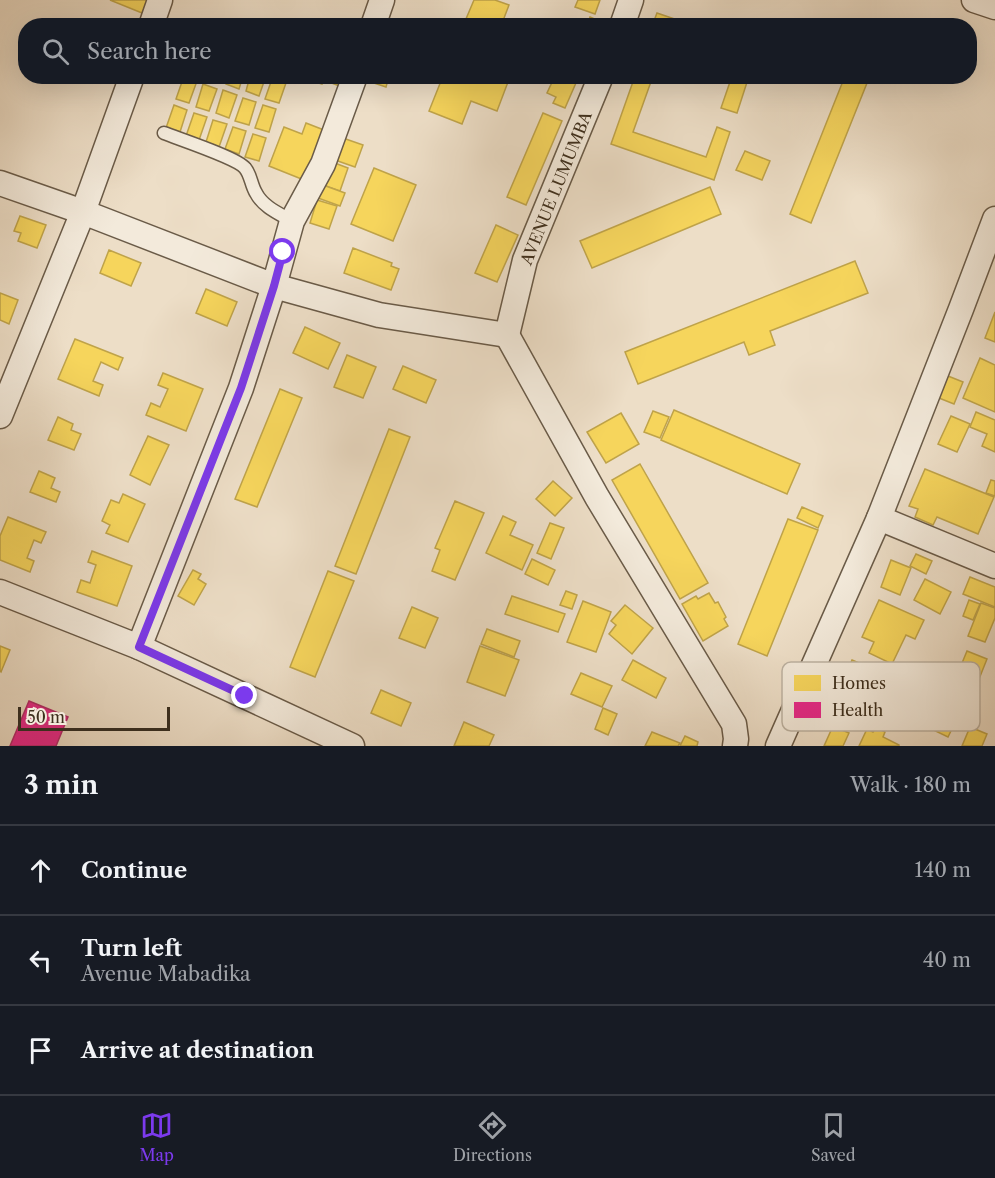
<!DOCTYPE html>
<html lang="en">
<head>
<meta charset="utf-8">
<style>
	:root { --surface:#171b24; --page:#242831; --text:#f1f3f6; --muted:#9ea1a6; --line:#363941; --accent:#7c3aed }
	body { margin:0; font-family:"Libre Caslon Text",serif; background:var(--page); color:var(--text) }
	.scale { position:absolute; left:18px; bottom:15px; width:152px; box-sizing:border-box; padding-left:6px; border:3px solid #3e2f1d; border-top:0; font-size:16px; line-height:21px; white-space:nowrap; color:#3e2f1d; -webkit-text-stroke:4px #f3eadb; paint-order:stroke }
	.stop { position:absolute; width:18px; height:18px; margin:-14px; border:4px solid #7c3aed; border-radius:50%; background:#fff }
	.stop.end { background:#7c3aed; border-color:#fff; box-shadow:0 2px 6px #0008 }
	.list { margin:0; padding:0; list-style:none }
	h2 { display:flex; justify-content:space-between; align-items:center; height:78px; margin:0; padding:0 24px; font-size:26px }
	h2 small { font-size:20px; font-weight:400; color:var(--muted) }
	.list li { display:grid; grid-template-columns:39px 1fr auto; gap:18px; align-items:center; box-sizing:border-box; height:90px; padding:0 24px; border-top:2px solid var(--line) }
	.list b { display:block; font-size:22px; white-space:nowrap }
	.list p { margin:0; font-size:20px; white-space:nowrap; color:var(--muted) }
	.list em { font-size:20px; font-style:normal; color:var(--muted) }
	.icon { flex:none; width:33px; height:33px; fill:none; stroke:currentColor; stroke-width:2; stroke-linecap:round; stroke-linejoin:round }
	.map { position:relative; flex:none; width:995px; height:746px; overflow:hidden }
	.search { position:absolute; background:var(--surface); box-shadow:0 6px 24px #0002; left:18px; right:18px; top:18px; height:66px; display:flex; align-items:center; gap:15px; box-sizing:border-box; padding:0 21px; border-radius:24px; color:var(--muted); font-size:22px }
	.sheet { height:348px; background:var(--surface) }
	nav { display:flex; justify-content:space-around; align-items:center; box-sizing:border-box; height:84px; border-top:2px solid var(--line); background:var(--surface); font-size:16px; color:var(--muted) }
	nav a { display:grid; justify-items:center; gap:3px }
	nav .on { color:var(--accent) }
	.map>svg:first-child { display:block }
	.homes { fill:#f6d55c; stroke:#bfa349; stroke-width:1.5 }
	.health { fill:#e7298a; stroke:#b42b69; stroke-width:1.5 }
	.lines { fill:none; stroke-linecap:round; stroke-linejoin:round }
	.lane-casing { stroke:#6a5b48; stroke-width:15 }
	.street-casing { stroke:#6a5b48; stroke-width:27 }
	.lane { stroke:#f3eadb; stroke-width:12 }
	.street { stroke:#f3eadb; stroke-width:24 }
	.route { stroke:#7c3aed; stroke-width:8 }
	.labels { text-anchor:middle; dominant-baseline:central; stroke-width:6; stroke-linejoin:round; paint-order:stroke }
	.street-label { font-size:16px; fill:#3e2f1d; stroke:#f3eadb }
	.key { fill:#f3eadb; stroke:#bdb2a2; stroke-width:1.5 }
	.key-label { font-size:16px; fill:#3e2f1d }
</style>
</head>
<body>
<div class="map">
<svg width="995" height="746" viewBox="0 0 995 746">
	<rect width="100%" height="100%" fill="#eddec7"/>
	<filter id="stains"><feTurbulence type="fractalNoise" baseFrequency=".00333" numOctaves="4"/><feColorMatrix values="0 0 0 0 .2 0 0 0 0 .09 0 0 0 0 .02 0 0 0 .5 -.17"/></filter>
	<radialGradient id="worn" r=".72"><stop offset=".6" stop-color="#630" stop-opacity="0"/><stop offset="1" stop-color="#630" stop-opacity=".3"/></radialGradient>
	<g class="homes">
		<path d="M 110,0 L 148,0 L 142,13 Z"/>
		<path d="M 474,0 L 495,0 L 509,5 L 501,26 L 463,26 Z"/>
		<path d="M 578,0 L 600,0 L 595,14 L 575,7 Z"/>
		<path d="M 657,13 L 695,26 L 652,26 Z"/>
		<path d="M 590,17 L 599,21 L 600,19 L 614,25 L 587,26 Z"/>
		<path d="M 184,76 L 197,81 L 189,103 L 176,99 Z"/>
		<path d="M 228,76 L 243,76 L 239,89 L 226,84 Z"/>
		<path d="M 250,76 L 266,76 L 259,96 L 246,91 Z"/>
		<path d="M 273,76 L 287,80 L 279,103 L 265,99 Z"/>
		<path d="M 303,76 L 324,76 L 322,84 L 302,78 Z"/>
		<path d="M 326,76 L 346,76 L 342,87 L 324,80 Z"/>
		<path d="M 366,76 L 389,76 L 386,87 L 365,80 Z"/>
		<path d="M 443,76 L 493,76 L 508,82 L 497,111 L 471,101 L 462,124 L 429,111 Z"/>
		<path d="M 555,76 L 579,76 L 565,108 L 553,103 L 556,97 L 547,93 Z"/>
		<path d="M 635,76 L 653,76 L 633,132 L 706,157 L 717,127 L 730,132 L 714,180 L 611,144 Z"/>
		<path d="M 732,76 L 749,76 L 737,113 L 721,108 Z"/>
		<path d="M 845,76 L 866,76 L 869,78 L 811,223 L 790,214 Z"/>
		<path d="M 203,84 L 217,89 L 209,111 L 196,107 Z"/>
		<path d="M 223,90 L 237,95 L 229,118 L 216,113 Z"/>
		<path d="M 243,98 L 256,102 L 249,125 L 235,121 Z"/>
		<path d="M 174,105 L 187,110 L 180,132 L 166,128 Z"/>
		<path d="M 263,105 L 276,109 L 269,132 L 255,128 Z"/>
		<path d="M 194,113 L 207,117 L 199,140 L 186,136 Z"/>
		<path d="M 543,113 L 562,121 L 526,205 L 507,197 Z"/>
		<path d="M 213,120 L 227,124 L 219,147 L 206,142 Z"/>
		<path d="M 306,123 L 329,132 L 304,180 L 269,166 L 284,127 L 302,134 Z"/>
		<path d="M 233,127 L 246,131 L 239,154 L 225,149 Z"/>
		<path d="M 253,134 L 266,138 L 259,161 L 245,157 Z"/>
		<path d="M 340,137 L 363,145 L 355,167 L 332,159 Z"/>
		<path d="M 745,151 L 770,161 L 762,180 L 736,170 Z"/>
		<path d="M 332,162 L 348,168 L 340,191 L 323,185 Z"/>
		<path d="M 374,168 L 416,185 L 393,241 L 351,224 Z"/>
		<path d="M 323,185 L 345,193 L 340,206 L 318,198 Z"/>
		<path d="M 710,187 L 721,214 L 592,268 L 580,241 Z"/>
		<path d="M 317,200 L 337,206 L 329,229 L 310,223 Z"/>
		<path d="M 20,216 L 46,225 L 37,248 L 18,241 L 21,233 L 14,231 Z"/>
		<path d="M 496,225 L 518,235 L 497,282 L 475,273 Z"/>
		<path d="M 353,248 L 392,263 L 391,266 L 399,269 L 391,290 L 344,273 Z"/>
		<path d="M 109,250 L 141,263 L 131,286 L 100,273 Z"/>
		<path d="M 855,261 L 868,293 L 770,331 L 775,345 L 749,355 L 744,342 L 638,384 L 625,352 Z"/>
		<path d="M 206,289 L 237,302 L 227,326 L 196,313 Z"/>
		<path d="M 0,293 L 18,300 L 9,324 L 0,320 Z"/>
		<path d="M 995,312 L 995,342 L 985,338 Z"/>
		<path d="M 305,327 L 340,343 L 328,369 L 293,353 Z"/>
		<path d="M 75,339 L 123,358 L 118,370 L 101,362 L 93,381 L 103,385 L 99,396 L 58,379 Z"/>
		<path d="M 347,355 L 376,367 L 363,398 L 334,387 Z"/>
		<path d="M 980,358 L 995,365 L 995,412 L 963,398 Z"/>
		<path d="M 403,366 L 436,380 L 426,403 L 393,389 Z"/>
		<path d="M 163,373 L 203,389 L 186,431 L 146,415 L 151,403 L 160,407 L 168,389 L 158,385 Z"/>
		<path d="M 948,376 L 963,382 L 954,404 L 939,398 Z"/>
		<path d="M 280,389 L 302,398 L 257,507 L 235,499 Z"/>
		<path d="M 674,410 L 800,464 L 787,494 L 661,440 Z"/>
		<path d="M 653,411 L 669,417 L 660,438 L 644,432 Z"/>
		<path d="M 976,412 L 995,420 L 995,452 L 982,446 L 987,434 L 970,427 Z"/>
		<path d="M 621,413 L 639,444 L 606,463 L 587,432 Z"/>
		<path d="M 951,416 L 970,424 L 957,452 L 938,444 Z"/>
		<path d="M 58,417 L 73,424 L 71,430 L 81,434 L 74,450 L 48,440 Z"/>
		<path d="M 389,429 L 410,437 L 356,574 L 335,566 Z"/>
		<path d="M 148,436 L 169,445 L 150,485 L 130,475 Z"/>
		<path d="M 640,464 L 708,583 L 680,599 L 612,480 Z"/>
		<path d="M 925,469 L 994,497 L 978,534 L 937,517 L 933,525 L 915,517 L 918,509 L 909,506 Z"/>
		<path d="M 39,471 L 55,478 L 51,488 L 60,492 L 56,502 L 30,492 Z"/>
		<path d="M 991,480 L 995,481 L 995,496 L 986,493 Z"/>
		<path d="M 553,481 L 572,498 L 555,516 L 536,499 Z"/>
		<path d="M 123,494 L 145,504 L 128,542 L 106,533 L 110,525 L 102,521 L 111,500 L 119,503 Z"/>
		<path d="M 455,501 L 484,513 L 455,580 L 432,571 L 440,550 L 435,548 Z"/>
		<path d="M 802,507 L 823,516 L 818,528 L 797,518 Z"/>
		<path d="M 503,516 L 516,522 L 510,535 L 533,545 L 522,570 L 486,553 Z"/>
		<path d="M 8,517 L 46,532 L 41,543 L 34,540 L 27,558 L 34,561 L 30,572 L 0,560 L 0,536 Z"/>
		<path d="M 788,519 L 818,530 L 767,656 L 738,644 Z"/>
		<path d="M 550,523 L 564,528 L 551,559 L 537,553 Z"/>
		<path d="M 92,551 L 132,566 L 117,606 L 77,592 L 81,580 L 90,583 L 96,565 L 88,562 Z"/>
		<path d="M 916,554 L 932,561 L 926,574 L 910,566 Z"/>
		<path d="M 532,559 L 555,570 L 548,585 L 525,574 Z"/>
		<path d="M 891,560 L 911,568 L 900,595 L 881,587 Z"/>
		<path d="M 193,570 L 201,574 L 198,579 L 206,584 L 194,605 L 178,596 Z"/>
		<path d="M 328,571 L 354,581 L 315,677 L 290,667 Z"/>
		<path d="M 970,577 L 995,587 L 995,607 L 963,594 Z"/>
		<path d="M 925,579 L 951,592 L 940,614 L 914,600 Z"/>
		<path d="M 566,591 L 577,595 L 572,609 L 560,605 Z"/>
		<path d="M 709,593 L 715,603 L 718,602 L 726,617 L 724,619 L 728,626 L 703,641 L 682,604 L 696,596 L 698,599 Z"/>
		<path d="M 512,596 L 565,614 L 558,632 L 505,614 Z"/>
		<path d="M 879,600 L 924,620 L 915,639 L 906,635 L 892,664 L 869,653 L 874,642 L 862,637 Z"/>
		<path d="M 969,600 L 980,604 L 973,620 L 963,616 Z"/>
		<path d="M 583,601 L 611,612 L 596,652 L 567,642 Z"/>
		<path d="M 981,603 L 995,608 L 995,618 L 985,642 L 968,636 Z"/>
		<path d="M 625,605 L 653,628 L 632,654 L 609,634 L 616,625 L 611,621 Z"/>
		<path d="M 412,607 L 438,618 L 425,648 L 399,638 Z"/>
		<path d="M 487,629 L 520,641 L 514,657 L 481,644 Z"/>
		<path d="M 0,646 L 10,650 L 1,672 L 0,671 Z"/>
		<path d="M 480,646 L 519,660 L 505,696 L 467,682 Z"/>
		<path d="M 967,651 L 987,659 L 975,689 L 955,680 Z"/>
		<path d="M 633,660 L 666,678 L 656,698 L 622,680 Z"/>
		<path d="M 852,660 L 873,669 L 863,694 L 842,685 Z"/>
		<path d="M 581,673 L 612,686 L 602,707 L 571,694 Z"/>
		<path d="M 381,690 L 411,703 L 401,726 L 371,713 Z"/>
		<path d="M 940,693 L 964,704 L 948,737 L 925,726 Z"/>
		<path d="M 603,708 L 617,714 L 608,735 L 595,729 Z"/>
		<path d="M 464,722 L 494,735 L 489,746 L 454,746 Z"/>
		<path d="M 833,726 L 849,733 L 843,746 L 824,746 Z"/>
		<path d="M 876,727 L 885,732 L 883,737 L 899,745 L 899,746 L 859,746 L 867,729 L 873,732 Z"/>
		<path d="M 970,727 L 987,734 L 982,746 L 962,746 Z"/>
		<path d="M 652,732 L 680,743 L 678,746 L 645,746 Z"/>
		<path d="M 685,736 L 698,742 L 697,746 L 680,746 Z"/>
	</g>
	<path class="health" d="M 29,701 L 68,717 L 56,746 L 10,746 Z"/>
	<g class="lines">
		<defs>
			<path id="lane" d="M 164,133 C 179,139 237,158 245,168 C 251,175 251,185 256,193 C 263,207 280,214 292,221"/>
			<g id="street">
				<path d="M 974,0 L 995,7"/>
				<path d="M 151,26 L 160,0"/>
				<path d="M 373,26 L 382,0"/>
				<path d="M 622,26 L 631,0"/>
				<path d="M 0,183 L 83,212 L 274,286 L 379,315 L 507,335"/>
				<path d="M 507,335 L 597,497 L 734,724 L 736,739 L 735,746"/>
				<path d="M 507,335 L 525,260 L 601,76"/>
				<path d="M 0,416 L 83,212 L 132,76"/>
				<path d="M 879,518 L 995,566"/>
				<path d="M 0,592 L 139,647 L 352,746"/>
				<path d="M 139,647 L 241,388 L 274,286 L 292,221 L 323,164 L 355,76"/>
				<path d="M 778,746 L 879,518 L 961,309 L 995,219"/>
			</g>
		</defs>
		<use href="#lane" class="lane-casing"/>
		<use href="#street" class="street-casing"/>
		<use href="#lane" class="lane"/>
		<use href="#street" class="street"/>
	</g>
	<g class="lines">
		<path class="route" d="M 245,696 L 139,647 L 241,388 L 274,286 L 283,252"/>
	</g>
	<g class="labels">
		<g class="street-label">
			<text transform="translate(556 188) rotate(-68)">AVENUE LUMUMBA</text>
		</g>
	</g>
	<rect x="782" y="662" width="198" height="69" rx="9" class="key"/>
	<rect x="794" y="675" width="27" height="16" fill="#f6d55c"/>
	<rect x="794" y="702" width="27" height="16" fill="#e7298a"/>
	<g class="key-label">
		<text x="832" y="689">Homes</text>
		<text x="832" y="716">Health</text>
	</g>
	<rect width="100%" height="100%" filter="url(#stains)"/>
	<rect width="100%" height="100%" fill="url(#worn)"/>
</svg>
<div class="scale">50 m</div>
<div class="stop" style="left:283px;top:252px"></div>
<div class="stop end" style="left:245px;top:696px"></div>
<div class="search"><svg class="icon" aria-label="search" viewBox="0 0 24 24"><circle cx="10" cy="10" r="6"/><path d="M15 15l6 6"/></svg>Search here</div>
</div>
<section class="sheet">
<h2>3 min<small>Walk · 180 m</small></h2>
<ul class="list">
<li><svg class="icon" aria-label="ahead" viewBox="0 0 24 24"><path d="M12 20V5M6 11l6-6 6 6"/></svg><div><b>Continue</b></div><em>140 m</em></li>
<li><svg class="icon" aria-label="left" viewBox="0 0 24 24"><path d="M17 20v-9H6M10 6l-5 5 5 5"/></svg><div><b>Turn left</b><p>Avenue Mabadika</p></div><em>40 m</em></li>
<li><svg class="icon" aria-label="arrive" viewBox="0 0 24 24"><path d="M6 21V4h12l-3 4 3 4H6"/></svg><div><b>Arrive at destination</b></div></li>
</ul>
</section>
<nav>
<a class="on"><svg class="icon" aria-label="map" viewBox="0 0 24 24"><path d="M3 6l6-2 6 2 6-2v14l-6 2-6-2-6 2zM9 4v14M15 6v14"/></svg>Map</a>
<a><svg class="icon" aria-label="directions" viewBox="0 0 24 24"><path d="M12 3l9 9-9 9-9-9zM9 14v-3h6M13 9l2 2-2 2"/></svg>Directions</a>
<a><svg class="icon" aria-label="saved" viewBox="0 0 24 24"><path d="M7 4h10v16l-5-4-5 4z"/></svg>Saved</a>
</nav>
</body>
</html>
